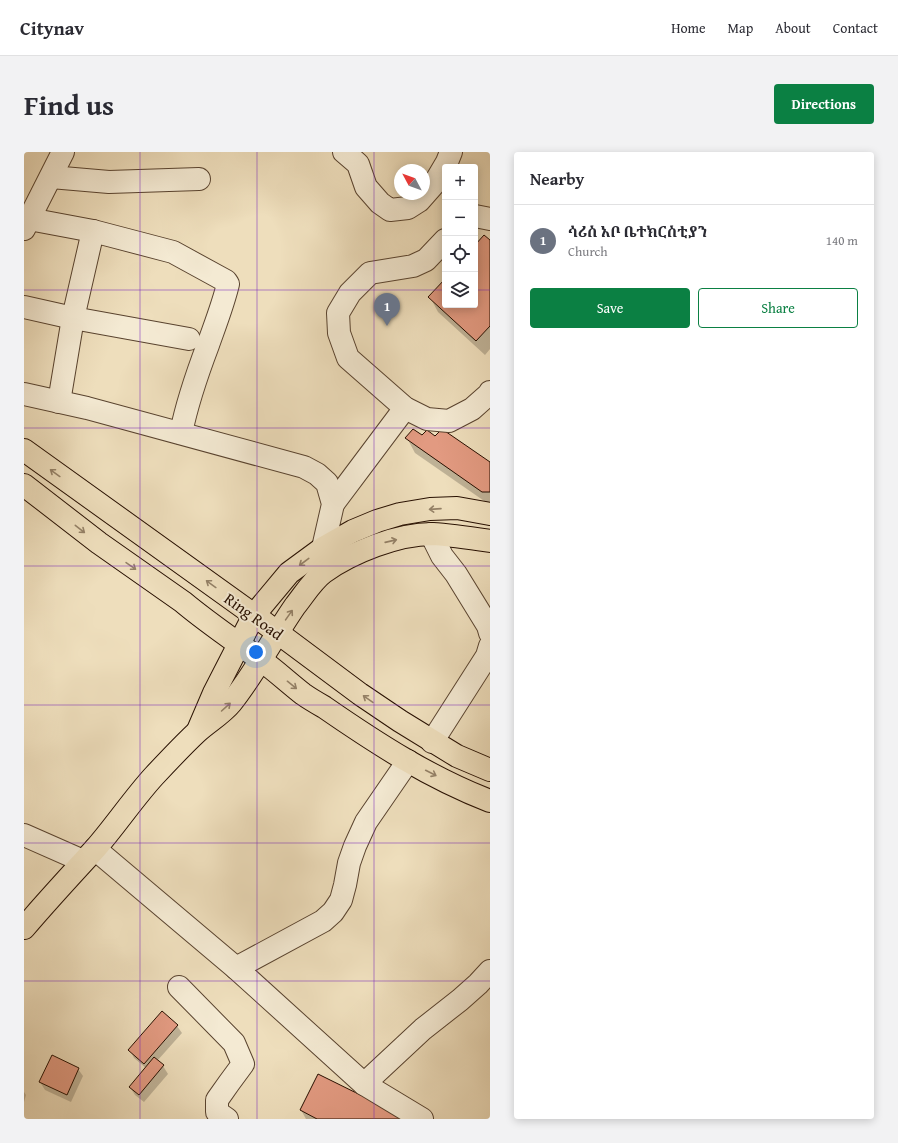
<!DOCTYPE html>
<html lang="en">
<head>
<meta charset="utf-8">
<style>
	:root { --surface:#fff; --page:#f2f2f3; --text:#2b2b33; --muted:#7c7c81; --line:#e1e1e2; --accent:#0b8043 }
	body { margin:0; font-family:"Gentium Book Plus","Noto Serif Ethiopic",serif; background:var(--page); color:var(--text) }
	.controls { position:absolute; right:12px; top:12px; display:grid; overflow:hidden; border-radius:4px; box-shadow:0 2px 10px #0003 }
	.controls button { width:36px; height:36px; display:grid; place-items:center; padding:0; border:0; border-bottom:1px solid var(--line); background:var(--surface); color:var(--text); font:20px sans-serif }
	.compass { position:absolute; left:370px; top:12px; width:36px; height:36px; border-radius:50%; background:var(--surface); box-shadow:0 2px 10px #0003; rotate:311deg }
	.you { position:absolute; left:232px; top:500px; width:14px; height:14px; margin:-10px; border:3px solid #fff; border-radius:50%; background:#1a73e8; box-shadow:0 0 0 6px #1a73e833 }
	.badge { display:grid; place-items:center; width:26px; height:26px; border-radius:50%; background:var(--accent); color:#fff; font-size:13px; font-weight:700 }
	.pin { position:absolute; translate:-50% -33px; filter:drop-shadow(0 1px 2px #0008) }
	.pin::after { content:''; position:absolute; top:21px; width:14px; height:12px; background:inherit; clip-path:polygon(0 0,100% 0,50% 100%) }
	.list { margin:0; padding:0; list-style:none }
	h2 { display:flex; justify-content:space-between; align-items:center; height:52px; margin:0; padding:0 16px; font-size:17px }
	h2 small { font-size:13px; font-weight:400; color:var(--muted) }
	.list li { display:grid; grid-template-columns:26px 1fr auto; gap:12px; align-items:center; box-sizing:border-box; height:72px; padding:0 16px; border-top:1px solid var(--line) }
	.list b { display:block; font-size:15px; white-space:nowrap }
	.list p { margin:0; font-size:13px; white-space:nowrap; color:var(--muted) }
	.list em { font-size:13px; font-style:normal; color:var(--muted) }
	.actions { display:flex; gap:8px; padding:12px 16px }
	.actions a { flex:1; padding:9px 0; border:1px solid var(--accent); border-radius:4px; text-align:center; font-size:14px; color:var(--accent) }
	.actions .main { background:var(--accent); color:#fff }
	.icon { flex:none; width:22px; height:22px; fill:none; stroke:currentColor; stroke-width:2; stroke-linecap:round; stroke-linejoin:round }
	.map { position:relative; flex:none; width:466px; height:967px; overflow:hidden; border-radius:4px }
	header { display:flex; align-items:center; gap:24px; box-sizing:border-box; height:56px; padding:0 20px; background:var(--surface); border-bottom:1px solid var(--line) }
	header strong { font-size:19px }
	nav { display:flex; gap:22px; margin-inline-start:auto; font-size:14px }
	.intro { display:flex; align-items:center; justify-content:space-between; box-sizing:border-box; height:96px; padding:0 24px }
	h1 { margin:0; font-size:28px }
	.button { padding:10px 18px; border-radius:4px; background:var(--accent); color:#fff; font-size:14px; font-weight:700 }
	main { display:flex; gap:24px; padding:0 24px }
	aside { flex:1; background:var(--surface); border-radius:4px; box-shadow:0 2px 10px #0003 }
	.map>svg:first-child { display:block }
	.shadow { fill:#0003 }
	.building { fill:#e29a81; stroke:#270f00 }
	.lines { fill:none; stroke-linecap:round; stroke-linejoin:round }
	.minor-casing { stroke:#59432f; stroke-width:24 }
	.major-casing { stroke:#270f00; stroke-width:24 }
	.highway-casing { stroke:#270f00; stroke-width:24 }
	.minor { stroke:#f4ead3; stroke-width:22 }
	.major { stroke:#eedebc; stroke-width:22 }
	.highway { stroke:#eedebc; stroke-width:22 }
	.oneway { stroke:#948167 }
	.grid { fill:none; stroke:#7b2cbf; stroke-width:1; stroke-opacity:0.55 }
	.labels { text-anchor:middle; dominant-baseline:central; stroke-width:4; stroke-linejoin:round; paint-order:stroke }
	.street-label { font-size:16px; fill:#270f00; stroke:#f4ead3 }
</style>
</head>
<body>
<header>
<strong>Citynav</strong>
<nav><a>Home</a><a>Map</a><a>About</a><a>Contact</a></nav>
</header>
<div class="intro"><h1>Find us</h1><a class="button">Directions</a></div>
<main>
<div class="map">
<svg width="466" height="967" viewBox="0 0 466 967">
	<rect width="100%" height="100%" fill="#eedebc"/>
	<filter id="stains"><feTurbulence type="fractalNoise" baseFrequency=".005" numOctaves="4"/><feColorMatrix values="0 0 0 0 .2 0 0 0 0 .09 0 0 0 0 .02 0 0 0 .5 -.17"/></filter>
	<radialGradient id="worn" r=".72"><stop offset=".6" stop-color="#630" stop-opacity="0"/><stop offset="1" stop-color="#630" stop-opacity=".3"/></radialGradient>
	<g class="shadow">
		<path d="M 466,90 L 466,197 L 461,203 L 414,160 L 406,145 L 421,128 L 421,153 L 451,153 L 451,95 Z"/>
		<path d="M 398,284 L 412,285 L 466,311 L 466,353 L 391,301 L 383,286 Z"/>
		<path d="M 153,874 L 158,881 L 133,909 L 139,914 L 144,922 L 120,950 L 111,943 L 106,935 L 122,916 L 110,906 L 106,898 Z"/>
		<path d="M 54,917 L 59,924 L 47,950 L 21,938 L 16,930 Z"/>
		<path d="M 295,923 L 383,967 L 282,967 L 277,958 Z"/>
		<path d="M 0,940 L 2,943 L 0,950 Z"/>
	</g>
	<g class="building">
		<path d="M 460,83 L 466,88 L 466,174 L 452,189 L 404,145 L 421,127 L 421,153 L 451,153 L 451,93 Z"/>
		<path d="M 389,277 L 398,283 L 403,278 L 411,284 L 418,277 L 466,310 L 466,340 L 458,340 L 381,286 Z"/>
		<path d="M 138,859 L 154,873 L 120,912 L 104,898 Z"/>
		<path d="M 28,903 L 55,916 L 43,943 L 15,930 Z"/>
		<path d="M 130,905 L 140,913 L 115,943 L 105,935 Z"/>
		<path d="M 294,922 L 385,967 L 293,967 L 276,958 Z"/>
	</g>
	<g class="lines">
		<defs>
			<g id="minor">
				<path d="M 320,0 L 334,12 L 342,35 L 356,51 L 366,58 L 384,56 L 395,49 L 410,32 L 423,10 L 427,0"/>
				<path d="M 27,25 L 85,30 L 175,27"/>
				<path d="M 451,64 L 466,67"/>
				<path d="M 5,67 L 69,79 L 149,100 L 202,129 L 204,132 C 199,153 191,173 184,193 C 173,222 163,251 157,281"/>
				<path d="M 0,77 L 39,0"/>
				<path d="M 421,88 L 402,108 L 389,114 L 346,121 L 326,141 L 314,161 L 315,181 L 324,206 L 381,256 L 403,267 L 425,269 L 448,257 L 465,242 L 466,240"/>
				<path d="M 0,155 L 49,166 L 165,187"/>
				<path d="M 0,242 L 63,256 L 280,315 L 293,322 L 303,331 L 309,352 L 299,396"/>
				<path d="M 35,250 L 49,166 L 69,79"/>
				<path d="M 309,352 L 381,256"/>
				<path d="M 407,382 L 418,404 L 432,422 L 464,474 L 466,481"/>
				<path d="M 408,590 L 463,504 L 466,494"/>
				<path d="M 0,683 L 59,709"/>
				<path d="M 71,697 L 212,816 L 340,932 L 398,967"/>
				<path d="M 212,816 L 299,769 L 309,760 L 317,748 L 321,733 L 325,711 L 331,694 L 342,670 L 384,609"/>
				<path d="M 155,835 L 210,891 L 219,912 L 205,931 L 193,948 L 193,960 L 203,967"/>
				<path d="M 340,932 L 399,877 L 436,848 L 454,832 L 466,819"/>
			</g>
			<g id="major">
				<path d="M 175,576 L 190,541 L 230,463 L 265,421 L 299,396 L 329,379 L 353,369 L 376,362 L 406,357 L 433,356 L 466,362"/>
				<path d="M 0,776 C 23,749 47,723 71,697 C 92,673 109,647 130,624 C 144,609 158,594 173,580 C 184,570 198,562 207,551 C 231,521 249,486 271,454 C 280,443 288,429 300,420 C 328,400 374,382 408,382 C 428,383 447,386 466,389"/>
			</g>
			<g id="highway">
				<path d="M 0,298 L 230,463 L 336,542 L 376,569 L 433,604 L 466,618"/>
				<path d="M 0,333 L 75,391 L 159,450 C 184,471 211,489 237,508 C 252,519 265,531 279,542 C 286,547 293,551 300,555 C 352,591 406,626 466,649"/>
			</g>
		</defs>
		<use href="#minor" class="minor-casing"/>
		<use href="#major" class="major-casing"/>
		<use href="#highway" class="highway-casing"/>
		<use href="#minor" class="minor"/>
		<use href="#major" class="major"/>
		<use href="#highway" class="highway"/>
	</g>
	<defs><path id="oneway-shaft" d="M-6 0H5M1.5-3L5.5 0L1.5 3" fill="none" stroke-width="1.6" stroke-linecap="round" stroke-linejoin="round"/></defs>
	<g class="oneway">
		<use href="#oneway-shaft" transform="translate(31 321) rotate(-144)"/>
		<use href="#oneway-shaft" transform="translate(411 357) rotate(176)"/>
		<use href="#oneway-shaft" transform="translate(56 377) rotate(38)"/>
		<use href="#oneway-shaft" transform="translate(367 389) rotate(-13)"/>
		<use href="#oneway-shaft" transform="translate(280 410) rotate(143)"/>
		<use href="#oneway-shaft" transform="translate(107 414) rotate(35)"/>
		<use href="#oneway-shaft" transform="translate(187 432) rotate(-144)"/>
		<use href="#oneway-shaft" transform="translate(265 463) rotate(-55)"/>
		<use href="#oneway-shaft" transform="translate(268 533) rotate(39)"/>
		<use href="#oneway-shaft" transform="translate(344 547) rotate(-145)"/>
		<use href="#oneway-shaft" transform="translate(202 555) rotate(-42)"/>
		<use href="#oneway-shaft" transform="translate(407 621) rotate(27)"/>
	</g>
	<path class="grid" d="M 116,0 L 116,967M 233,0 L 233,967M 350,0 L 350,967M 0,138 L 421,138M 451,138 L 466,138M 0,276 L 466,276M 0,414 L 466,414M 0,553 L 466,553M 0,691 L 466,691M 0,829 L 466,829"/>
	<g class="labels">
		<g class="street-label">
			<text transform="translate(230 464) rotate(36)">Ring Road</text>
		</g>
	</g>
	<rect width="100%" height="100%" filter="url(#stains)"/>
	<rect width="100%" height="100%" fill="url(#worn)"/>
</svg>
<div class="controls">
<button>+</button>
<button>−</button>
<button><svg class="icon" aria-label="locate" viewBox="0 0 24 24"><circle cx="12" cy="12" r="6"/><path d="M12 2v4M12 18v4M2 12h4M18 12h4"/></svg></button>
<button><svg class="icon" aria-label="layers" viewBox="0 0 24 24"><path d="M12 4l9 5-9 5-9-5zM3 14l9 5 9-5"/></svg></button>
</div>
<svg class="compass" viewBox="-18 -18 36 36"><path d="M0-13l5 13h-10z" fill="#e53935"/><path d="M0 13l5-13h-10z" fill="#7c7c81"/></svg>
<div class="you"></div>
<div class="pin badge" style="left:363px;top:174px;background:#6b7280">1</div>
</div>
<aside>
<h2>Nearby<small></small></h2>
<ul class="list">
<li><span class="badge" style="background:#6b7280">1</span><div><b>ሳሪስ አቦ ቤተክርስቲያን</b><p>Church</p></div><em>140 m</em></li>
</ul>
<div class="actions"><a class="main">Save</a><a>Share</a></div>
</aside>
</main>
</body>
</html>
